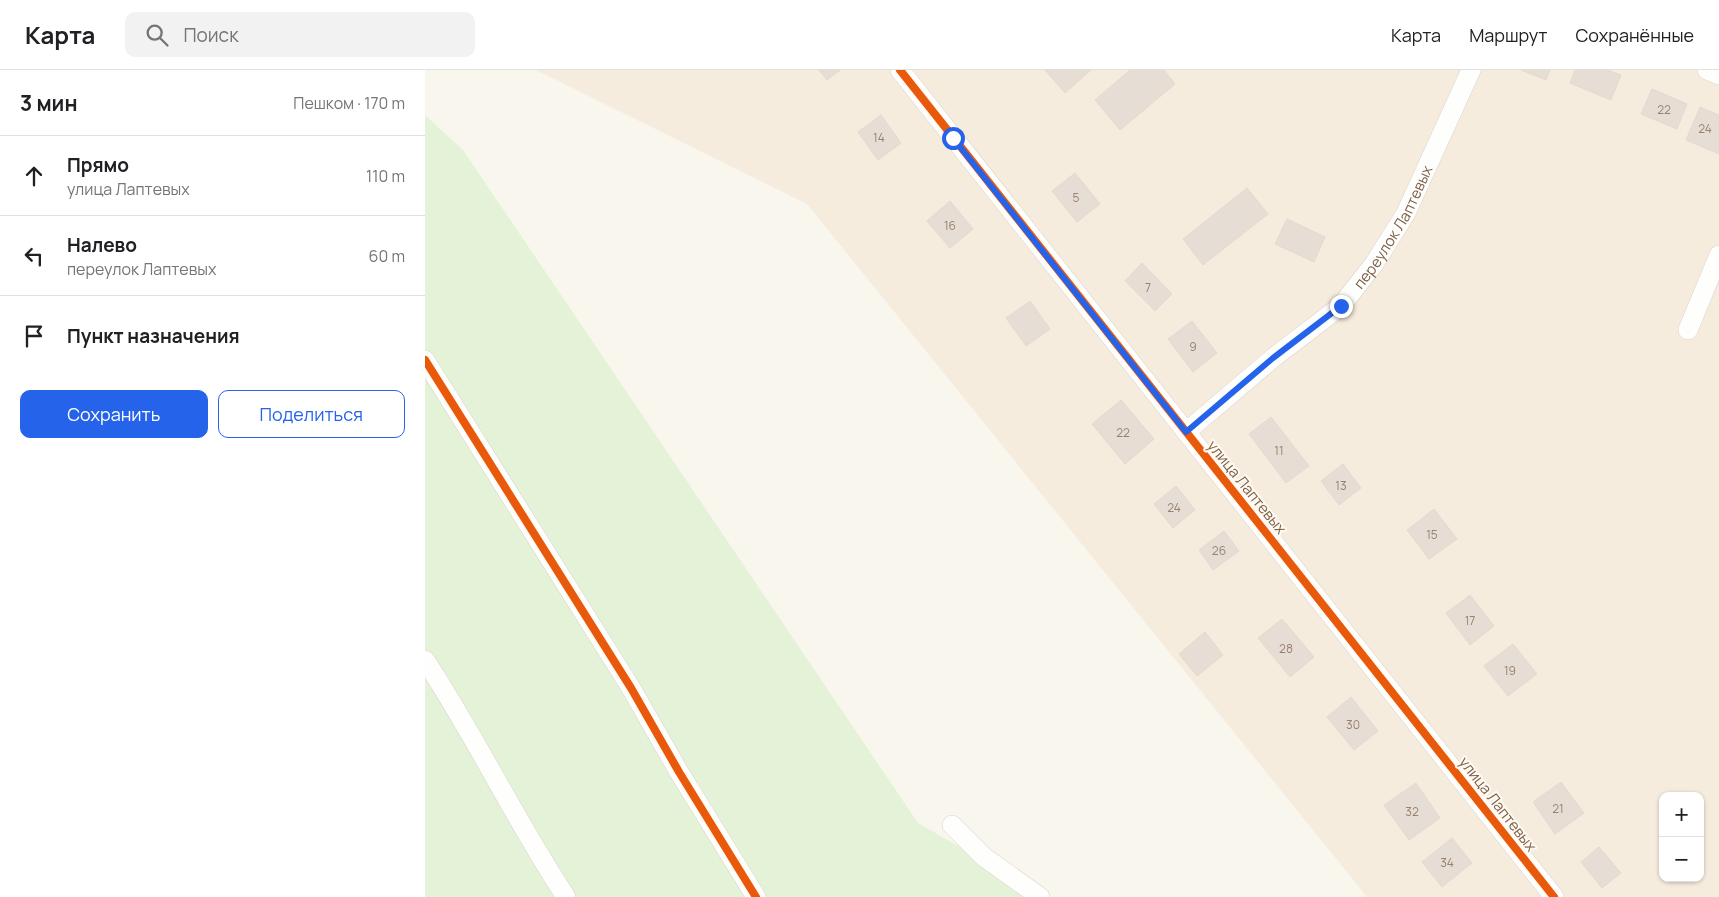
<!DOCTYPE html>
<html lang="ru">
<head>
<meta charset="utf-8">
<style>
	:root { --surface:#fff; --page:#f2f2f2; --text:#202124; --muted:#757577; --line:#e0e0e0; --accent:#2563eb }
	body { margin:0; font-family:Manrope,sans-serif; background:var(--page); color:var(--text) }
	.controls { position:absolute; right:15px; bottom:15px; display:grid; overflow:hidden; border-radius:10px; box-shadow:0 1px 4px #0004 }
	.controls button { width:45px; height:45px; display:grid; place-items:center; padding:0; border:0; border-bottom:1px solid var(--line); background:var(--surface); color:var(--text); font:25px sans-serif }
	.stop { position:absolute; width:15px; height:15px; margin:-11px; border:4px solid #2563eb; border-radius:50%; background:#fff }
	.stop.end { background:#2563eb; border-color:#fff; box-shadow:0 1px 5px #0008 }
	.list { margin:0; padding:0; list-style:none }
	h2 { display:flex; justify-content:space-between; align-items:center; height:65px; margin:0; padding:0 20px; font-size:21px }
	h2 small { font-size:16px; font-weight:400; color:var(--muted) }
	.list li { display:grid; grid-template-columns:32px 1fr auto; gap:15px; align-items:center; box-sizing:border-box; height:80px; padding:0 20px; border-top:1px solid var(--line) }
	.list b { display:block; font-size:19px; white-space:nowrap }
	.list p { margin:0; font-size:16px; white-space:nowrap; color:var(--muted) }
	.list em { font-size:16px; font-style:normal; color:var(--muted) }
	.actions { display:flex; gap:10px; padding:15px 20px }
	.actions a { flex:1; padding:11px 0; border:1px solid var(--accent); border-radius:10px; text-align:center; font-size:18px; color:var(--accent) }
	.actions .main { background:var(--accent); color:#fff }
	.icon { flex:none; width:28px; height:28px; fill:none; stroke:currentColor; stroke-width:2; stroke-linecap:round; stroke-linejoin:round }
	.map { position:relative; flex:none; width:1294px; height:827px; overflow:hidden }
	header { display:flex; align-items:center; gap:30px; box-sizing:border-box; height:70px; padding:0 25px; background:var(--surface); border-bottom:1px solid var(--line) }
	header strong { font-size:24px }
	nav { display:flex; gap:28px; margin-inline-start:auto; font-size:18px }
	.search { width:350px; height:45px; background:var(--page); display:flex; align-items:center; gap:12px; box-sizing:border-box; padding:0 18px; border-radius:10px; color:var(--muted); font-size:19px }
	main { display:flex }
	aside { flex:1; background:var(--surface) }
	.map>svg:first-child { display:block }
	.residential { fill:#f6ecde; fill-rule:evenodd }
	.green { fill:#e4f2d7 }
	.building { fill:#e6ded5; stroke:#e3d9cf }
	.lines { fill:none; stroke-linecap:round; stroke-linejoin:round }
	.minor-casing { stroke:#d9d3cc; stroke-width:20 }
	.minor { stroke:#fefefc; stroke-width:19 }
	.cycleway-casing { stroke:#fffaf1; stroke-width:11 }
	.cycleway { stroke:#e8590c; stroke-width:8 }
	.route { stroke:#2563eb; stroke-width:6 }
	.labels { text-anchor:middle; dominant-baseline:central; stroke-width:4; stroke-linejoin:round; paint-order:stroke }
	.number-label { font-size:12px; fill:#98816e }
	.street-label { font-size:15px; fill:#7c5f49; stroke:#fffaf1 }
</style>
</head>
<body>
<header>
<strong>Карта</strong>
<div class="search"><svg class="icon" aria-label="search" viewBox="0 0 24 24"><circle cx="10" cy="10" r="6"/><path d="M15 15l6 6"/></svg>Поиск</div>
<nav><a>Карта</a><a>Маршрут</a><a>Сохранённые</a></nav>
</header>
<main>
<aside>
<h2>3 мин<small>Пешком · 170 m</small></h2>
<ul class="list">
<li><svg class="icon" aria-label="ahead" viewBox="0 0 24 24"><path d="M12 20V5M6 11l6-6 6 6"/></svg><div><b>Прямо</b><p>улица Лаптевых</p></div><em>110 m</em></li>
<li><svg class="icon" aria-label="left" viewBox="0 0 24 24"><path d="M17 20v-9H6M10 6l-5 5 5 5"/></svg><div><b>Налево</b><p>переулок Лаптевых</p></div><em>60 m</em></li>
<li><svg class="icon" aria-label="arrive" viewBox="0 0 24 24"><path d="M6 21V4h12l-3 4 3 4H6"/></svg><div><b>Пункт назначения</b></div></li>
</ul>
<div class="actions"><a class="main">Сохранить</a><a>Поделиться</a></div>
</aside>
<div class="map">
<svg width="1294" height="827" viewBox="0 0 1294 827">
	<rect width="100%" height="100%" fill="#f9f6ee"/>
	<path class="residential" d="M 111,0 L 1294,0 L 1294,827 L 942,827 L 382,134 ZM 1238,726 L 1275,726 L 1275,808 L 1238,808 Z"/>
	<path class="green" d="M 0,45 L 38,80 L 493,753 L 622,827 L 0,827 Z"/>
	<g class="building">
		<path d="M 394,0 L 415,0 L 402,10 Z"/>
		<path d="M 620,0 L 666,0 L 640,23 Z"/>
		<path d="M 705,0 L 739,0 L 750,14 L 695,60 L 670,30 Z"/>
		<path d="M 1096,0 L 1125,0 L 1121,10 Z"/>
		<path d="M 1150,0 L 1183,0 L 1196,5 L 1186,30 L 1145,13 Z"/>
		<path d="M 1227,19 L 1262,34 L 1252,59 L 1216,44 Z"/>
		<path d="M 1275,37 L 1294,45 L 1294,84 L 1261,70 Z"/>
		<path d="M 456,45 L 476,73 L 453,90 L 433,62 Z"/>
		<path d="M 650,103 L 675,134 L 652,152 L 627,121 Z"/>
		<path d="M 822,118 L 843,144 L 778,195 L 758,169 Z"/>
		<path d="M 525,131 L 548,159 L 525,178 L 502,151 Z"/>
		<path d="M 862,149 L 900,167 L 889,192 L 850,174 Z"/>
		<path d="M 717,193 L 747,224 L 730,241 L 700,211 Z"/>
		<path d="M 605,231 L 625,259 L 601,276 L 581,248 Z"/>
		<path d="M 767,251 L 792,283 L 768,302 L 743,269 Z"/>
		<path d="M 696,330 L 729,369 L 700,394 L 667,354 Z"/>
		<path d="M 846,347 L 884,396 L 861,413 L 824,364 Z"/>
		<path d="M 918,394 L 936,418 L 914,435 L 896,411 Z"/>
		<path d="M 751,416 L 770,440 L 748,458 L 729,434 Z"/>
		<path d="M 1009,439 L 1032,469 L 1004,489 L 982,460 Z"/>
		<path d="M 799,461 L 814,481 L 788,500 L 774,480 Z"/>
		<path d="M 1045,525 L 1069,556 L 1045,575 L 1021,543 Z"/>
		<path d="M 857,549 L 889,587 L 865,607 L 833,568 Z"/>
		<path d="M 780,562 L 798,585 L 772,606 L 754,584 Z"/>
		<path d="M 1088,574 L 1112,604 L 1083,626 L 1059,596 Z"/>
		<path d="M 926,627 L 953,661 L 929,680 L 902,647 Z"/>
		<path d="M 1136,712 L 1159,743 L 1130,764 L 1108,732 Z"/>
		<path d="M 991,713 L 1015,748 L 984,770 L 959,735 Z"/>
		<path d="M 1027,768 L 1047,793 L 1017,817 L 997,792 Z"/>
		<path d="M 1174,777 L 1196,803 L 1177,818 L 1156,792 Z"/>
	</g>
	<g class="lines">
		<defs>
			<g id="minor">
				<path d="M 475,0 L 1129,827"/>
				<path d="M 1282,0 L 1294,5"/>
				<path d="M 1263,260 L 1294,185"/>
				<path d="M 0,290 L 206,618 L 254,702 L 331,827"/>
				<path id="s1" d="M 761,362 L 848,288 L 916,236 L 949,194 L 981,143 L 1046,0"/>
				<path d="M 0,590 C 51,667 90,750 141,827"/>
				<path d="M 527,755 L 559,787 L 615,827"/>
			</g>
		</defs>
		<use href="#minor" class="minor-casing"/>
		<use href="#minor" class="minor"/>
		<defs>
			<g id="cycleway">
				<path d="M 475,0 L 1129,827"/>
				<path d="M 0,290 L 206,618 L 254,702 L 331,827"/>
			</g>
		</defs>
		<use href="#cycleway" class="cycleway-casing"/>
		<use href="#cycleway" class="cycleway"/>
	</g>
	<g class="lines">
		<path class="route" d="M 528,68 L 761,362 L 848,288 L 916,236"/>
	</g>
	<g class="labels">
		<g class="number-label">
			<text x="1239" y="39">22</text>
			<text x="1280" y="58">24</text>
			<text x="454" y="67">14</text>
			<text x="651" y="127">5</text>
			<text x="525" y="155">16</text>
			<text x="723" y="217">7</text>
			<text x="768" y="276">9</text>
			<text x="698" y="362">22</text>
			<text x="854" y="380">11</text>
			<text x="916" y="415">13</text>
			<text x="749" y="437">24</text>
			<text x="1007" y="464">15</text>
			<text x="794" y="480">26</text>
			<text x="1045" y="550">17</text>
			<text x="861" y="578">28</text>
			<text x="1085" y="600">19</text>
			<text x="928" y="654">30</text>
			<text x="1133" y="738">21</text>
			<text x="987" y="741">32</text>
			<text x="1022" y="792">34</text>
		</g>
		<g class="street-label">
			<text stroke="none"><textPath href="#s1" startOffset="295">переулок Лаптевых</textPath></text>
			<text transform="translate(822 417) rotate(51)">улица Лаптевых</text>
			<text transform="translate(1073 734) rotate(52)">улица Лаптевых</text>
		</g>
	</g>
</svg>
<div class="controls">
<button>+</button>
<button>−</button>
</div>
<div class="stop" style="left:528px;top:68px"></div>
<div class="stop end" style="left:916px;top:236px"></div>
</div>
</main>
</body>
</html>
